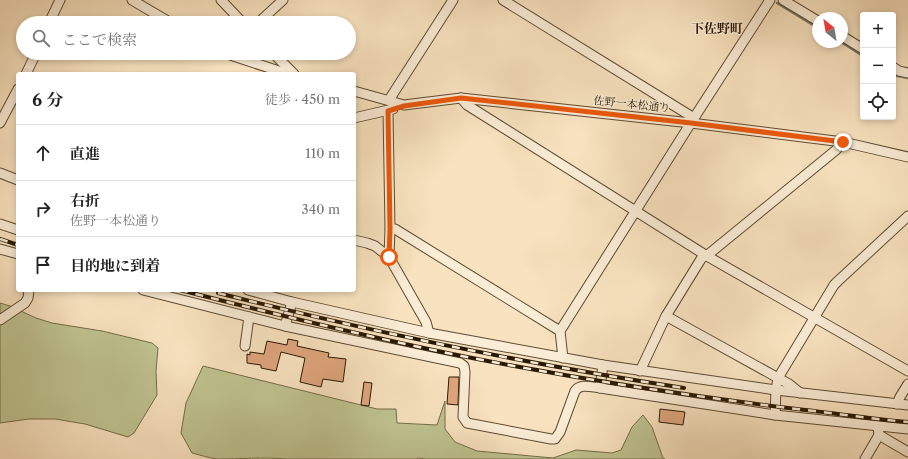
<!DOCTYPE html>
<html lang="ja">
<head>
<meta charset="utf-8">
<style>
	:root { --surface:#fff; --page:#f6f6f6; --text:#222; --muted:#767676; --line:#e0e0e0 }
	body { margin:0; font-family:"Libre Caslon Text","Noto Serif JP",serif; background:var(--page); color:var(--text) }
	.controls { position:absolute; right:12px; top:12px; display:grid; overflow:hidden; border-radius:4px; box-shadow:0 2px 6px #0003 }
	.controls button { width:36px; height:36px; display:grid; place-items:center; padding:0; border:0; border-bottom:1px solid var(--line); background:var(--surface); color:var(--text); font:20px sans-serif }
	.compass { position:absolute; left:812px; top:12px; width:36px; height:36px; border-radius:50%; background:var(--surface); box-shadow:0 2px 6px #0003; rotate:329deg }
	.stop { position:absolute; width:12px; height:12px; margin:-9px; border:3px solid #ea580c; border-radius:50%; background:#fff }
	.stop.end { background:#ea580c; border-color:#fff; box-shadow:0 1px 4px #0008 }
	.list { margin:0; padding:0; list-style:none }
	h2 { display:flex; justify-content:space-between; align-items:center; height:52px; margin:0; padding:0 16px; font-size:17px }
	h2 small { font-size:13px; font-weight:400; color:var(--muted) }
	.list li { display:grid; grid-template-columns:26px 1fr auto; gap:12px; align-items:center; box-sizing:border-box; height:56px; padding:0 16px; border-top:1px solid var(--line) }
	.list b { display:block; font-size:15px; white-space:nowrap }
	.list p { margin:0; font-size:13px; white-space:nowrap; color:var(--muted) }
	.list em { font-size:13px; font-style:normal; color:var(--muted) }
	.icon { flex:none; width:22px; height:22px; fill:none; stroke:currentColor; stroke-width:2; stroke-linecap:round; stroke-linejoin:round }
	.map { position:relative; flex:none; width:908px; height:459px; overflow:hidden }
	.search { position:absolute; background:var(--surface); box-shadow:0 2px 6px #0003; left:16px; top:16px; width:340px; height:44px; display:flex; align-items:center; gap:10px; box-sizing:border-box; padding:0 14px; border-radius:22px; color:var(--muted); font-size:15px }
	.panel { position:absolute; background:var(--surface); box-shadow:0 2px 6px #0003; left:16px; top:72px; width:340px; height:220px; border-radius:4px }
	.map>svg:first-child { display:block }
	.green { fill:#bfc390; stroke:#746e49 }
	.lines { fill:none; stroke-linecap:round; stroke-linejoin:round }
	.stream { stroke:#727a72; stroke-width:2.5 }
	.building { fill:#e0a67e; stroke:#2a1902 }
	.minor-casing { stroke:#5e4b31; stroke-width:11 }
	.minor { stroke:#faecd5; stroke-width:9 }
	.rail-casing { stroke:#2a1902; stroke-width:4 }
	.rail { stroke:#faecd5; stroke-width:2.5; stroke-dasharray:8; stroke-linecap:butt }
	.route { stroke:#ea580c; stroke-width:5 }
	.labels { text-anchor:middle; dominant-baseline:central; stroke-width:3; stroke-linejoin:round; paint-order:stroke }
	.street-label { font-size:11px; fill:#2a1902; stroke:#faecd5 }
	.quarter-label { font-size:13px; font-weight:bold; fill:#2a1902; stroke:#faecd5 }
</style>
</head>
<body>
<div class="map">
<svg width="908" height="459" viewBox="0 0 908 459">
	<rect width="100%" height="100%" fill="#f8e2bf"/>
	<filter id="stains"><feTurbulence type="fractalNoise" baseFrequency=".005" numOctaves="4"/><feColorMatrix values="0 0 0 0 .2 0 0 0 0 .09 0 0 0 0 .02 0 0 0 .5 -.17"/></filter>
	<radialGradient id="worn" r=".72"><stop offset=".6" stop-color="#630" stop-opacity="0"/><stop offset="1" stop-color="#630" stop-opacity=".3"/></radialGradient>
	<g class="green">
		<path d="M 0,303 L 10,306 L 36,318 L 52,323 L 102,331 L 152,343 L 158,348 L 156,371 L 157,395 L 134,433 L 128,437 L 85,424 L 55,419 L 29,419 L 0,423 Z"/>
		<path d="M 203,366 L 377,409 L 396,409 L 397,423 L 437,425 L 445,401 L 445,429 L 455,442 L 477,451 L 553,458 L 576,450 L 612,453 L 621,450 L 632,427 L 643,415 L 652,427 L 663,458 L 665,459 L 425,459 L 418,458 L 417,459 L 287,459 C 263,457 240,459 217,459 C 209,458 200,455 192,453 L 181,433 L 186,403 Z"/>
	</g>
	<g class="lines">
		<g class="stream">
			<path d="M 777,3 L 818,28"/>
			<path d="M 841,42 L 863,56"/>
			<path d="M 893,75 L 908,78"/>
		</g>
	</g>
	<g class="building">
		<path d="M 288,339 L 298,341 L 297,346 L 329,353 L 328,357 L 346,359 L 343,382 L 323,379 L 321,387 L 300,382 L 305,358 L 281,352 L 276,371 L 261,368 L 261,365 L 247,363 L 247,354 L 250,355 L 250,352 L 264,354 L 267,341 L 287,345 Z"/>
		<path d="M 449,377 L 459,377 L 458,405 L 447,404 Z"/>
		<path d="M 364,382 L 372,383 L 369,406 L 361,405 Z"/>
		<path d="M 660,409 L 685,412 L 683,425 L 659,422 Z"/>
	</g>
	<g class="lines">
		<defs>
			<g id="minor">
				<path d="M 132,0 L 171,23"/>
				<path d="M 221,0 L 243,23"/>
				<path d="M 503,0 L 694,118"/>
				<path d="M 783,0 L 818,21"/>
				<path d="M 49,23 L 60,0"/>
				<path d="M 258,23 L 283,0"/>
				<path d="M 842,36 L 863,49"/>
				<path d="M 224,53 L 288,74"/>
				<path d="M 273,53 L 294,74"/>
				<path d="M 893,67 L 899,71 L 908,73"/>
				<path d="M 26,74 L 36,53"/>
				<path d="M 354,91 L 404,105 L 461,98 L 691,123 L 843,142 L 908,157"/>
				<path d="M 461,98 L 467,105 L 707,256 L 908,371"/>
				<path d="M 389,100 L 453,0"/>
				<path d="M 388,111 L 390,229 L 389,257"/>
				<path d="M 354,118 L 393,109"/>
				<path d="M 0,123 L 18,89"/>
				<path d="M 0,173 L 18,180"/>
				<path d="M 0,224 L 18,230"/>
				<path d="M 390,229 L 395,229 L 560,331"/>
				<path d="M 354,240 L 367,243 L 375,246 L 389,257 L 426,322 L 429,333"/>
				<path d="M 0,249 L 18,254"/>
				<path d="M 707,256 L 710,253 L 836,150 L 843,142"/>
				<path d="M 143,290 L 285,326 L 460,363 L 464,366 L 465,372 L 463,417 L 467,423 L 551,439 L 555,439 L 560,432 L 575,391 C 580,383 591,387 600,388 L 775,415 L 908,429"/>
				<path d="M 248,290 L 292,302 L 429,333 L 603,365 L 776,390 L 908,405"/>
				<path d="M 666,316 L 789,384 L 800,393"/>
				<path d="M 0,320 L 25,303 L 28,298 L 29,290"/>
				<path d="M 285,326 L 292,302"/>
				<path d="M 245,346 L 249,317"/>
				<path d="M 563,358 L 560,331 L 694,118 L 770,0"/>
				<path d="M 640,371 L 666,316 L 701,259 L 705,255"/>
				<path d="M 600,388 L 603,365"/>
				<path d="M 897,404 L 900,397 L 908,384"/>
				<path d="M 775,415 L 776,390 L 778,378 L 834,285 L 838,281 L 908,216"/>
				<path d="M 878,427 L 879,435 L 908,452"/>
				<path d="M 865,459 L 879,435"/>
			</g>
		</defs>
		<use href="#minor" class="minor-casing"/>
		<use href="#minor" class="minor"/>
		<defs>
			<g id="rail">
				<path d="M 0,239 L 18,245"/>
				<path d="M 180,290 C 270,313 361,335 452,354 C 566,377 681,395 797,409 C 834,413 871,419 908,422"/>
				<path d="M 218,293 C 372,332 527,364 684,388"/>
			</g>
		</defs>
		<use href="#rail" class="rail-casing"/>
		<use href="#rail" class="rail"/>
	</g>
	<g class="lines">
		<path class="route" d="M 389,257 L 390,229 L 388,111 L 404,106 L 461,98 L 691,123 L 843,142"/>
	</g>
	<g class="labels">
		<g class="street-label">
			<text transform="translate(632 104) rotate(6)">佐野一本松通り</text>
		</g>
		<g class="quarter-label">
			<text x="717" y="28">下佐野町</text>
		</g>
	</g>
	<rect width="100%" height="100%" filter="url(#stains)"/>
	<rect width="100%" height="100%" fill="url(#worn)"/>
</svg>
<div class="controls">
<button>+</button>
<button>−</button>
<button><svg class="icon" aria-label="locate" viewBox="0 0 24 24"><circle cx="12" cy="12" r="6"/><path d="M12 2v4M12 18v4M2 12h4M18 12h4"/></svg></button>
</div>
<svg class="compass" viewBox="-18 -18 36 36"><path d="M0-13l5 13h-10z" fill="#e53935"/><path d="M0 13l5-13h-10z" fill="#767676"/></svg>
<div class="stop" style="left:389px;top:257px"></div>
<div class="stop end" style="left:843px;top:142px"></div>
<div class="search"><svg class="icon" aria-label="search" viewBox="0 0 24 24"><circle cx="10" cy="10" r="6"/><path d="M15 15l6 6"/></svg>ここで検索</div>
<section class="panel">
<h2>6 分<small>徒歩 · 450 m</small></h2>
<ul class="list">
<li><svg class="icon" aria-label="ahead" viewBox="0 0 24 24"><path d="M12 20V5M6 11l6-6 6 6"/></svg><div><b>直進</b></div><em>110 m</em></li>
<li><svg class="icon" aria-label="right" viewBox="0 0 24 24"><path d="M7 20v-9h11M14 6l5 5-5 5"/></svg><div><b>右折</b><p>佐野一本松通り</p></div><em>340 m</em></li>
<li><svg class="icon" aria-label="arrive" viewBox="0 0 24 24"><path d="M6 21V4h12l-3 4 3 4H6"/></svg><div><b>目的地に到着</b></div></li>
</ul>
</section>
</div>
</body>
</html>
